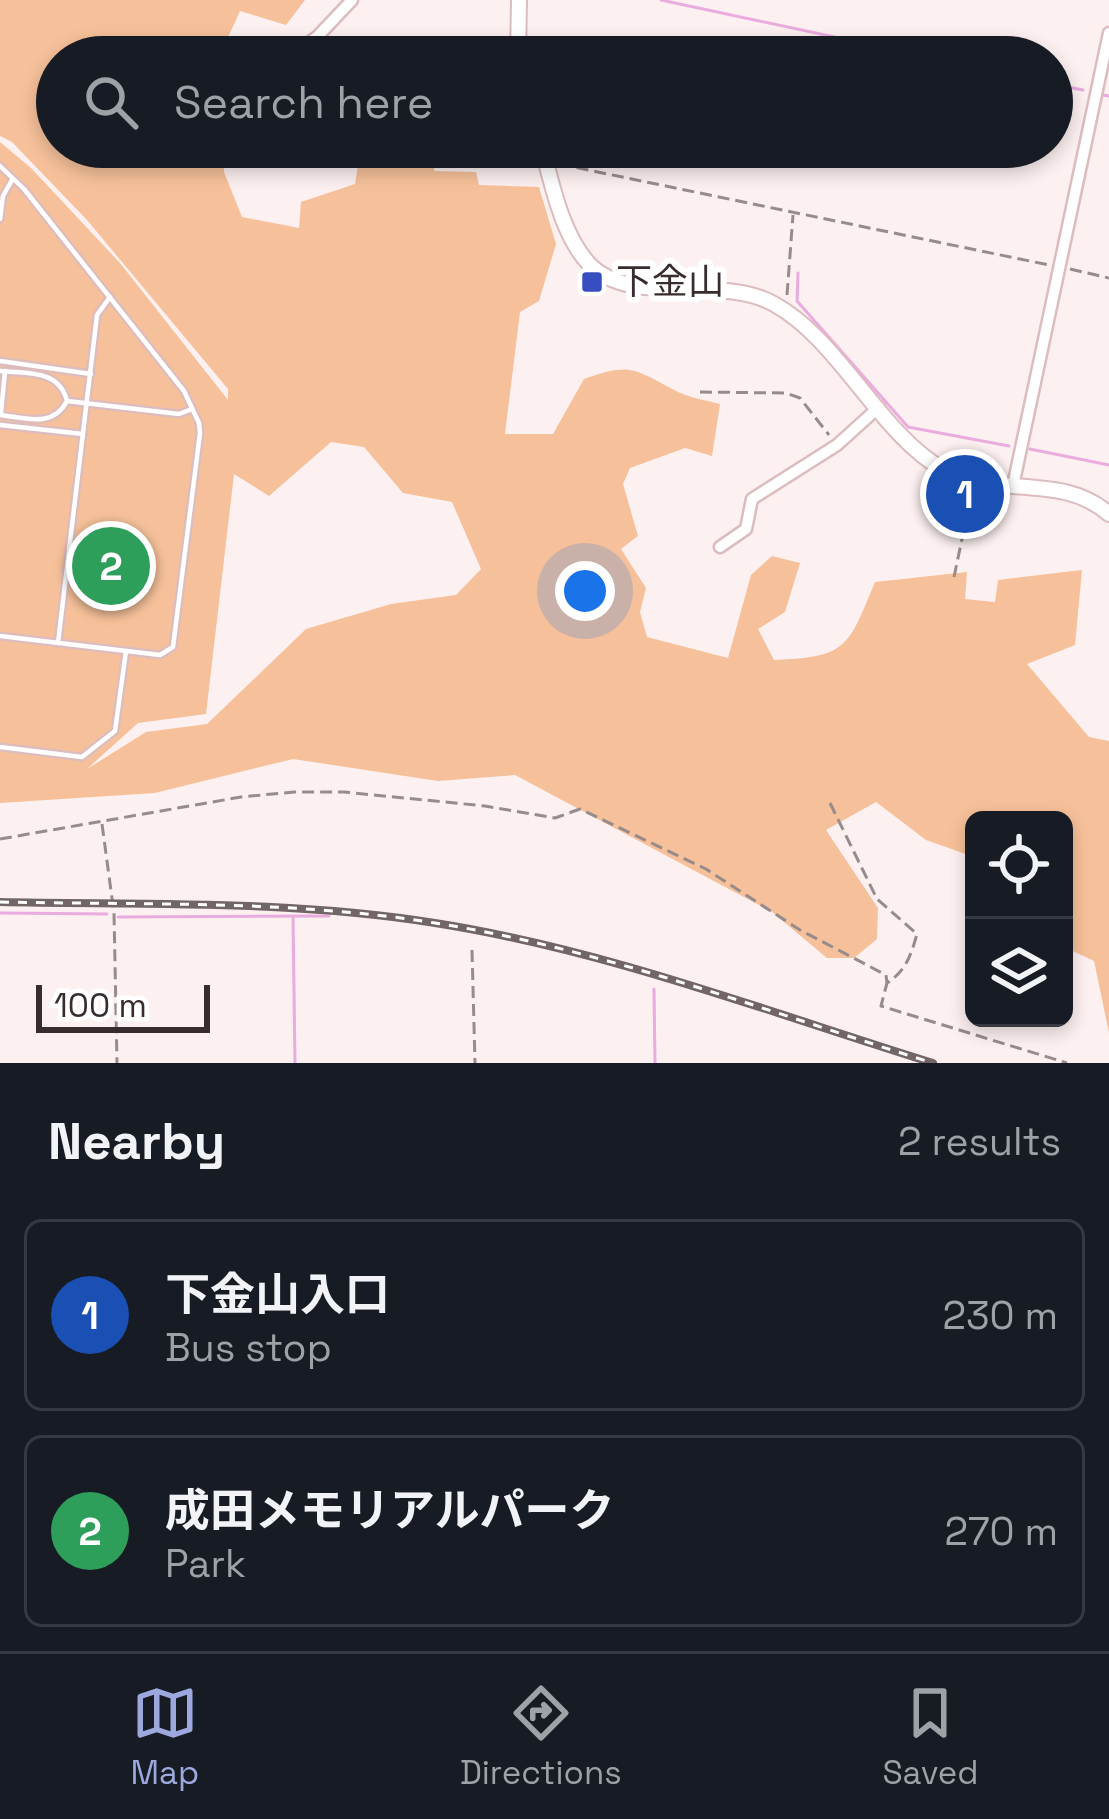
<!DOCTYPE html>
<html lang="en">
<head>
<meta charset="utf-8">
<style>
	:root { --surface:#171b24; --page:#20242c; --text:#f1f3f6; --muted:#9ea1a6; --line:#363941; --accent:#9da9de }
	body { margin:0; font-family:"Space Grotesk","Noto Sans JP",sans-serif; background:var(--page); color:var(--text) }
	.controls { position:absolute; right:36px; bottom:36px; display:grid; overflow:hidden; border-radius:18px; box-shadow:0 6px 18px #0003 }
	.controls button { width:108px; height:108px; display:grid; place-items:center; padding:0; border:0; border-bottom:3px solid var(--line); background:var(--surface); color:var(--text); font:60px sans-serif }
	.scale { position:absolute; left:36px; bottom:30px; width:174px; box-sizing:border-box; padding-left:12px; border:6px solid #382c2d; border-top:0; font-size:33px; line-height:42px; white-space:nowrap; color:#382c2d; -webkit-text-stroke:9px #fff; paint-order:stroke }
	.you { position:absolute; left:585px; top:591px; width:42px; height:42px; margin:-30px; border:9px solid #fff; border-radius:50%; background:#1a73e8; box-shadow:0 0 0 18px #1a73e833 }
	.badge { display:grid; place-items:center; width:78px; height:78px; border-radius:50%; background:var(--accent); color:#fff; font-size:39px; font-weight:700 }
	.pin { position:absolute; translate:-50% -50%; border:6px solid #fff; box-shadow:0 3px 12px #0006 }
	.list { margin:0; padding:0; list-style:none }
	h2 { display:flex; justify-content:space-between; align-items:center; height:156px; margin:0; padding:0 48px; font-size:51px }
	h2 small { font-size:39px; font-weight:400; color:var(--muted) }
	.list li { display:grid; grid-template-columns:78px 1fr auto; gap:36px; align-items:center; box-sizing:border-box; height:192px; margin:0 24px 24px; padding:0 24px; border:3px solid var(--line); border-radius:18px }
	.list b { display:block; font-size:45px; white-space:nowrap }
	.list p { margin:0; font-size:39px; white-space:nowrap; color:var(--muted) }
	.list em { font-size:39px; font-style:normal; color:var(--muted) }
	.icon { flex:none; width:66px; height:66px; fill:none; stroke:currentColor; stroke-width:2; stroke-linecap:round; stroke-linejoin:round }
	.map { position:relative; flex:none; width:1109px; height:1063px; overflow:hidden }
	.search { position:absolute; background:var(--surface); box-shadow:0 6px 18px #0003; left:36px; right:36px; top:36px; height:132px; display:flex; align-items:center; gap:30px; box-sizing:border-box; padding:0 42px; border-radius:66px; color:var(--muted); font-size:45px }
	.sheet { height:588px; background:var(--surface) }
	nav { display:flex; justify-content:space-around; align-items:center; box-sizing:border-box; height:168px; border-top:3px solid var(--line); background:var(--surface); font-size:33px; color:var(--muted) }
	nav a { display:grid; justify-items:center; gap:6px }
	nav .on { color:var(--accent) }
	.map>svg:first-child { display:block }
	.green { fill:#f6c19a; fill-rule:evenodd }
	.lines { fill:none; stroke-linecap:round; stroke-linejoin:round }
	.stream { stroke:#eaabdf; stroke-width:3 }
	.service-casing { stroke:#dcbcbe; stroke-width:9 }
	.minor-casing { stroke:#dcbcbe; stroke-width:15 }
	.tertiary-casing { stroke:#dcbcbe; stroke-width:18 }
	.path { stroke:#988b8c; stroke-width:3; stroke-dasharray:12 6; stroke-linecap:butt }
	.service { stroke:#fff; stroke-width:4.5 }
	.minor { stroke:#fff; stroke-width:10 }
	.tertiary { stroke:#fff; stroke-width:14 }
	.rail-casing { stroke:#726566; stroke-width:8 }
	.rail { stroke:#fff; stroke-width:3; stroke-dasharray:9; stroke-linecap:butt }
	.poi-dot { fill:#374ec0; stroke:#fff; stroke-width:4.5 }
	.labels { text-anchor:middle; dominant-baseline:central; stroke-width:12; stroke-linejoin:round; paint-order:stroke }
	.poi-label { font-size:36px; fill:#382c2d; stroke:#fff; text-anchor:start }
</style>
</head>
<body>
<div class="map">
<svg width="1109" height="1063" viewBox="0 0 1109 1063">
	<rect width="100%" height="100%" fill="#fdf0f0"/>
	<path class="green" d="M 0,0 L 305,0 L 286,25 L 240,11 L 219,57 L 57,57 L 57,147 L 224,147 L 224,172 L 242,217 L 299,228 L 301,202 L 355,184 L 361,147 L 438,147 L 434,171 L 476,172 L 479,185 L 539,187 L 556,244 L 539,301 L 520,312 L 505,434 L 553,434 L 584,379 C 630,363 632,368 674,390 C 687,397 704,400 720,404 L 712,456 L 685,448 L 630,468 L 623,484 L 638,536 L 621,549 L 646,588 L 640,612 L 647,637 L 728,658 L 751,575 L 772,556 L 800,563 L 785,612 L 758,629 L 774,660 C 848,657 848,647 875,582 L 967,572 L 965,599 L 995,602 L 998,580 L 1082,570 L 1075,645 L 1027,664 L 1089,737 L 1109,741 L 1109,1033 L 1094,961 L 1064,947 L 1064,820 L 974,820 L 974,857 L 926,840 L 876,802 L 826,830 L 878,908 L 877,939 L 854,958 L 827,958 L 772,912 L 515,775 L 438,781 L 293,759 L 155,793 L 0,803 L 0,142 L 31,168 L 120,263 L 228,400 L 228,389 L 87,220 L 12,142 L 0,136 ZM 331,442 L 364,447 L 403,493 L 452,502 L 481,569 L 456,595 L 391,604 L 306,629 L 207,724 L 146,732 L 87,769 L 138,723 L 206,714 L 234,474 L 269,496 Z"/>
	<g class="lines">
		<g class="stream">
			<path d="M 661,0 L 928,57"/>
			<path d="M 1052,84 L 1083,90"/>
			<path d="M 1103,95 L 1109,96"/>
			<path d="M 798,273 L 797,301 L 908,427 L 1009,446"/>
			<path d="M 1030,449 L 1109,465"/>
			<path d="M 0,913 L 107,914"/>
			<path d="M 118,917 L 329,916"/>
			<path d="M 293,917 L 295,1063"/>
			<path d="M 654,989 L 655,1063"/>
		</g>
		<defs>
			<g id="service">
				<path d="M 0,166 L 24,189 L 184,391 L 199,423 L 200,433 L 173,647 L 160,655 L 0,636"/>
				<path d="M 0,219 L 3,196 L 12,180"/>
				<path d="M 0,361 L 91,374"/>
				<path d="M 0,371 C 27,374 59,369 67,401 C 53,428 26,418 0,415"/>
				<path d="M 67,401 L 179,414 L 192,409"/>
				<path d="M 1,413 L 5,371"/>
				<path d="M 0,425 L 83,434"/>
				<path d="M 58,643 L 97,315 L 110,297"/>
				<path d="M 0,747 L 82,757 L 115,731 L 126,651"/>
			</g>
			<g id="minor">
				<path d="M 289,57 L 318,36 L 352,0"/>
				<path d="M 1013,486 L 1109,33"/>
				<path d="M 720,547 L 746,529 L 752,499 L 837,445 L 879,407"/>
			</g>
			<g id="tertiary">
				<path d="M 518,57 L 519,0"/>
				<path d="M 542,147 C 552,184 562,236 590,265 C 632,307 721,274 774,304 C 840,340 880,435 944,470 C 997,499 1061,472 1109,514"/>
			</g>
		</defs>
		<use href="#service" class="service-casing"/>
		<use href="#minor" class="minor-casing"/>
		<use href="#tertiary" class="tertiary-casing"/>
		<g class="path">
			<path d="M 559,164 L 1049,265"/>
			<path d="M 1070,269 L 1109,278"/>
			<path d="M 787,295 L 793,215"/>
			<path d="M 700,392 L 786,393 L 800,398 L 829,435"/>
			<path d="M 954,577 L 962,539 L 983,495"/>
			<path d="M 830,803 L 877,899 L 917,934 C 911,955 906,971 887,983 L 881,1006 L 1067,1063"/>
			<path d="M 102,824 L 114,913 L 117,1063"/>
			<path d="M 0,839 L 241,797 L 294,792 L 344,792 L 485,806 L 555,818 L 580,809 L 706,869 L 800,930 L 886,975 L 887,983"/>
			<path d="M 472,950 L 475,1063"/>
		</g>
		<use href="#service" class="service"/>
		<use href="#minor" class="minor"/>
		<use href="#tertiary" class="tertiary"/>
		<defs>
			<path id="rail" d="M 0,902 C 145,905 292,900 435,923 C 607,950 768,1012 933,1063"/>
		</defs>
		<use href="#rail" class="rail-casing"/>
		<use href="#rail" class="rail"/>
	</g>
	<rect class="poi-dot" x="580" y="270" width="24" height="24" rx="6"/>
	<g class="labels">
		<g class="poi-label">
			<text x="616" y="282">下金山</text>
		</g>
	</g>
</svg>
<div class="controls">
<button><svg class="icon" aria-label="locate" viewBox="0 0 24 24"><circle cx="12" cy="12" r="6"/><path d="M12 2v4M12 18v4M2 12h4M18 12h4"/></svg></button>
<button><svg class="icon" aria-label="layers" viewBox="0 0 24 24"><path d="M12 4l9 5-9 5-9-5zM3 14l9 5 9-5"/></svg></button>
</div>
<div class="scale">100 m</div>
<div class="you"></div>
<div class="pin badge" style="left:965px;top:494px;background:#1a4fb4">1</div>
<div class="pin badge" style="left:111px;top:566px;background:#2e9e5b">2</div>
<div class="search"><svg class="icon" aria-label="search" viewBox="0 0 24 24"><circle cx="10" cy="10" r="6"/><path d="M15 15l6 6"/></svg>Search here</div>
</div>
<section class="sheet">
<h2>Nearby<small>2 results</small></h2>
<ul class="list">
<li><span class="badge" style="background:#1a4fb4">1</span><div><b>下金山入口</b><p>Bus stop</p></div><em>230 m</em></li>
<li><span class="badge" style="background:#2e9e5b">2</span><div><b>成田メモリアルパーク</b><p>Park</p></div><em>270 m</em></li>
</ul>
</section>
<nav>
<a class="on"><svg class="icon" aria-label="map" viewBox="0 0 24 24"><path d="M3 6l6-2 6 2 6-2v14l-6 2-6-2-6 2zM9 4v14M15 6v14"/></svg>Map</a>
<a><svg class="icon" aria-label="directions" viewBox="0 0 24 24"><path d="M12 3l9 9-9 9-9-9zM9 14v-3h6M13 9l2 2-2 2"/></svg>Directions</a>
<a><svg class="icon" aria-label="saved" viewBox="0 0 24 24"><path d="M7 4h10v16l-5-4-5 4z"/></svg>Saved</a>
</nav>
</body>
</html>
